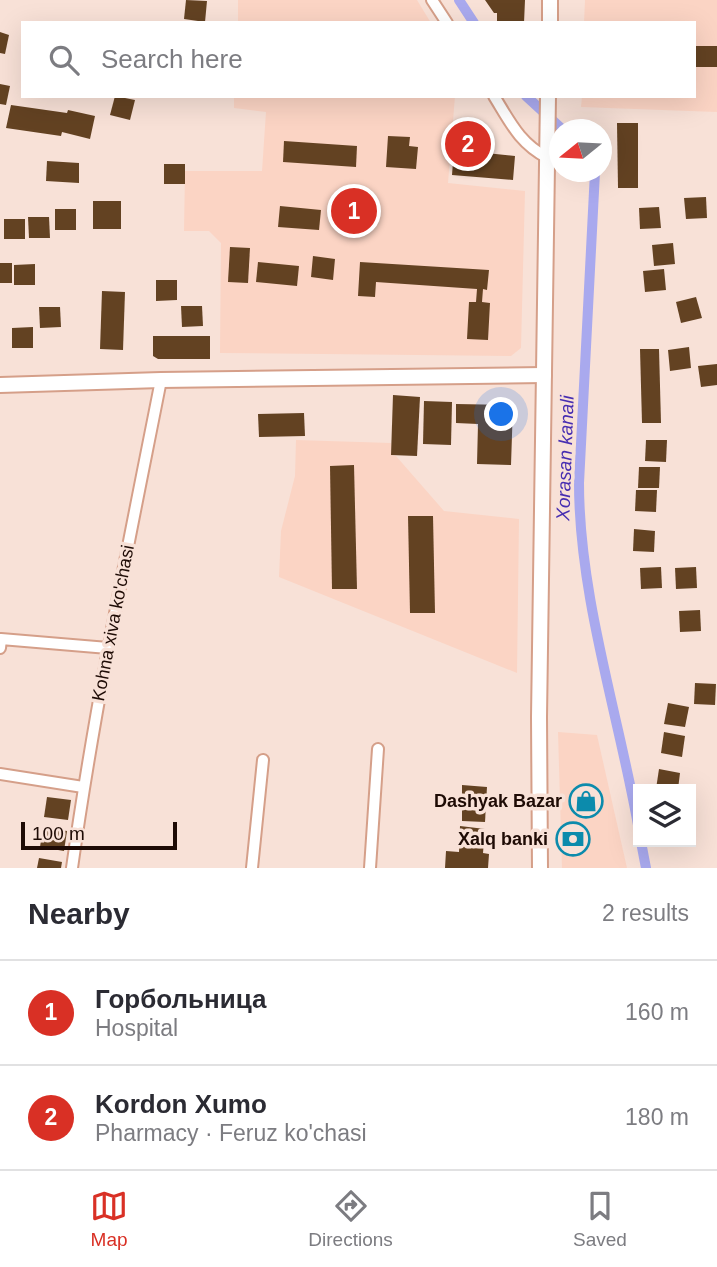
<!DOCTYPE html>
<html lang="en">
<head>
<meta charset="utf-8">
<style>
	:root { --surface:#fff; --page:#f7f7f7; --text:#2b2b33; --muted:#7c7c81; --line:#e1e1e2; --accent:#d93025 }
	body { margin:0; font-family:Arial,sans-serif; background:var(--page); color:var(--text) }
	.controls { position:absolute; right:21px; bottom:21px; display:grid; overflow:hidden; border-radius:0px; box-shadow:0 7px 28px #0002 }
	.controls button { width:63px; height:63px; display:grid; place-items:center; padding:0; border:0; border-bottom:2px solid var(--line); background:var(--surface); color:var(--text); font:35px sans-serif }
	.compass { position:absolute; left:549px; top:119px; width:63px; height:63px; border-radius:50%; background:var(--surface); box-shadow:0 7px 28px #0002; rotate:252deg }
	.scale { position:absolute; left:21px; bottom:18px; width:156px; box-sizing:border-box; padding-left:7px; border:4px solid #1e0b05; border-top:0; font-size:19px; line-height:24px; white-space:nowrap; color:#1e0b05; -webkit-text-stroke:5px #f8e1d7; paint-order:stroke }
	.you { position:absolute; left:502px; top:415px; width:24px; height:24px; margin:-18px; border:5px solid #fff; border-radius:50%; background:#1a73e8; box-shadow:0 0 0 10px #1a73e833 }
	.badge { display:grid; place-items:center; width:46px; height:46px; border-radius:50%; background:var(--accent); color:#fff; font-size:23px; font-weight:700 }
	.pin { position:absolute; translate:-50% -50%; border:4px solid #fff; box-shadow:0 2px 7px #0006 }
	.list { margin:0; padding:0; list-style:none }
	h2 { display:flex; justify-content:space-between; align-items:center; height:91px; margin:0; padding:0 28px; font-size:30px }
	h2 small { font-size:23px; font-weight:400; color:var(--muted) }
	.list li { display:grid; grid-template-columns:46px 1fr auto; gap:21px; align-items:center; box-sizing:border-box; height:105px; padding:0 28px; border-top:2px solid var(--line) }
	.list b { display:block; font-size:26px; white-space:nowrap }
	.list p { margin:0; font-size:23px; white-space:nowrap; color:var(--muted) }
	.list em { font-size:23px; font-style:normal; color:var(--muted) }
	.icon { flex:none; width:38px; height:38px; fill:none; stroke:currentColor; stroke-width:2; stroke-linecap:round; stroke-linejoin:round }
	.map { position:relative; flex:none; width:717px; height:868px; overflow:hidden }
	.search { position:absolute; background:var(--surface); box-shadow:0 7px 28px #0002; left:21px; right:21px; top:21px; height:77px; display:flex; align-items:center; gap:18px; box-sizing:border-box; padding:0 24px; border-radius:0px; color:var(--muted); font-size:26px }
	.sheet { height:301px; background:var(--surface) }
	nav { display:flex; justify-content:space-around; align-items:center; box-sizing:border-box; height:98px; border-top:2px solid var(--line); background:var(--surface); font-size:19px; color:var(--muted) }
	nav a { display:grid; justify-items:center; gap:4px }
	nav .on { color:var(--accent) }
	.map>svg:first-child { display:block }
	.built { fill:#fbd4c4 }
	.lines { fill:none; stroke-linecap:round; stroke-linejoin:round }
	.canal { stroke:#a9a9ee; stroke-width:10 }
	.building { fill:#634222 }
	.minor-casing { stroke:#d59f89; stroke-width:14 }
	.secondary-casing { stroke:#d59f89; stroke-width:18 }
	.minor { stroke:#fff; stroke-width:10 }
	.secondary { stroke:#fff; stroke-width:14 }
	.labels { text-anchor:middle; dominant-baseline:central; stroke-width:7; stroke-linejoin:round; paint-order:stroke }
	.street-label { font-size:18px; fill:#1e0b05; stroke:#f8e1d7 }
	.poi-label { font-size:18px; font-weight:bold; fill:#1e0b05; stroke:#f8e1d7; text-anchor:end }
	.water-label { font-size:19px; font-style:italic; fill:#472eb1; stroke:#f8e1d7 }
</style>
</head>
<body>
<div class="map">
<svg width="717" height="868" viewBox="0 0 717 868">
	<rect width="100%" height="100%" fill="#f8e1d7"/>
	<g class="built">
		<path d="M 238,0 L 417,0 L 431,23 L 238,23 Z"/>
		<path d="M 585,0 L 717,0 L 717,112 L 581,107 L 582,96 L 694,96 L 694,23 L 584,23 Z"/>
		<path d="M 234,96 L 455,96 L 448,183 L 525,191 L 521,348 L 511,356 L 220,353 L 221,243 L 209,231 L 184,231 L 185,171 L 262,171 L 266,112 L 234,108 Z"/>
		<path d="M 296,440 L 391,443 L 391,455 L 396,456 L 444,511 L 519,519 L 517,673 L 279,577 L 281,531 L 295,476 Z"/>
		<path d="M 558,732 L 597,735 L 627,868 L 562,868 Z"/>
	</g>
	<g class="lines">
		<g class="canal">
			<path d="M 459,0 L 474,23"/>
			<path d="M 526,96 L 563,130"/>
			<path d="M 595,172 L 579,483 C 579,596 618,713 638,825"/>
			<path d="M 641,842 L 646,868"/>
		</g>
	</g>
	<g class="building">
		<path d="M 186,0 L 207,1 L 205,22 L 184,19 Z"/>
		<path d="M 485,0 L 525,0 L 524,23 L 497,22 L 497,13 L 494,13 Z"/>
		<path d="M 0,32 L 9,35 L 5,54 L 0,53 Z"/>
		<rect x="694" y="46" width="23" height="21"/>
		<path d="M 0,84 L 10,86 L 6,105 L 0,104 Z"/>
		<path d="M 115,96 L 135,100 L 130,120 L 110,115 Z"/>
		<path d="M 11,105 L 67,113 L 68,110 L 95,116 L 90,139 L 62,132 L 61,136 L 6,128 Z"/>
		<path d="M 456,123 L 479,124 L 478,135 L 486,153 L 515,156 L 513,180 L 452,175 Z"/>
		<path d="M 617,123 L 638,123 L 638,188 L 618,188 Z"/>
		<path d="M 388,136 L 410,137 L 409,146 L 418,147 L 416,169 L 386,167 Z"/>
		<path d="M 284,141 L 357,146 L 356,167 L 283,162 Z"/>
		<path d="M 47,161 L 79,163 L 79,183 L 46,181 Z"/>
		<rect x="164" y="164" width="21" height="20"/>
		<path d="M 706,197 L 707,218 L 686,219 L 684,198 Z"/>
		<rect x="93" y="201" width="28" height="28"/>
		<path d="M 280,206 L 321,210 L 319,230 L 278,227 Z"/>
		<path d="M 659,207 L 661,228 L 640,229 L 639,208 Z"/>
		<rect x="55" y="209" width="21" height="21"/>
		<path d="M 28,217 L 49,217 L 50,238 L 29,238 Z"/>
		<rect x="4" y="219" width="21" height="20"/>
		<path d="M 673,243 L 675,264 L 654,266 L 652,245 Z"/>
		<path d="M 230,247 L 250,248 L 248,283 L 228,282 Z"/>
		<path d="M 313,256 L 335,259 L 333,280 L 311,277 Z"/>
		<path d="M 258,262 L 299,266 L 297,286 L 256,282 Z"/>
		<path d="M 360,262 L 489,270 L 487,290 L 483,289 L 482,302 L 490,303 L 488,340 L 467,339 L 469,302 L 476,302 L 477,289 L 376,282 L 375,297 L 358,296 Z"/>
		<rect x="0" y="263" width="12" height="20"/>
		<path d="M 35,264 L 35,285 L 14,285 L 14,265 Z"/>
		<path d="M 664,269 L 666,290 L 645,292 L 643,271 Z"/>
		<path d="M 156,280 L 177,280 L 177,300 L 156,301 Z"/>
		<path d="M 102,291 L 125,292 L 123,350 L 100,349 Z"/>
		<path d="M 696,297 L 702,318 L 681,323 L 676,302 Z"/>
		<path d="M 181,306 L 202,306 L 203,326 L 182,327 Z"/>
		<path d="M 39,307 L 60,307 L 61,327 L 40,328 Z"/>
		<path d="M 33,327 L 33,348 L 12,348 L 12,328 Z"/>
		<path d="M 153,336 L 210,336 L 210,359 L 158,359 L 153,356 Z"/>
		<path d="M 689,347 L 691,368 L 670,371 L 668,350 Z"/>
		<path d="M 640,349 L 659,349 L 661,423 L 642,423 Z"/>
		<path d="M 717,364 L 717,385 L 701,387 L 698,366 Z"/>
		<path d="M 393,395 L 420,397 L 417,456 L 391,455 Z"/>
		<path d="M 424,401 L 452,402 L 451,445 L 423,444 Z"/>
		<path d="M 456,404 L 513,405 L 511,465 L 477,464 L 478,424 L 456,423 Z"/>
		<path d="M 304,413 L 305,436 L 259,437 L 258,414 Z"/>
		<path d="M 646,440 L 667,440 L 666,462 L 645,461 Z"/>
		<path d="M 354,465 L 357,589 L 332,589 L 330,466 Z"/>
		<path d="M 639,467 L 660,467 L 659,488 L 638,488 Z"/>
		<path d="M 636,490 L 657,490 L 656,512 L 635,511 Z"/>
		<path d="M 408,516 L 433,516 L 435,613 L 410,613 Z"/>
		<path d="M 634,529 L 655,531 L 654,552 L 633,551 Z"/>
		<path d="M 661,567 L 662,588 L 641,589 L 640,568 Z"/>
		<path d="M 696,567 L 697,588 L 676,589 L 675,568 Z"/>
		<path d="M 700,610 L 701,631 L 680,632 L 679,611 Z"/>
		<path d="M 695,683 L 716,684 L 715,705 L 694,704 Z"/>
		<path d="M 668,703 L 689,707 L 685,727 L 664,724 Z"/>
		<path d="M 664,732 L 685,736 L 682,757 L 661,753 Z"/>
		<path d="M 659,769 L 680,773 L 678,789 L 656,789 Z"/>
		<path d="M 462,785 L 487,787 L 485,822 L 462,821 Z"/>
		<path d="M 47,797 L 71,800 L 68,820 L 44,817 Z"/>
		<path d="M 460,826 L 485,829 L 483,853 L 489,854 L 488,868 L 445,868 L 446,851 L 459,852 Z"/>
		<path d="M 43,827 L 67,831 L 64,851 L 40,847 Z"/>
		<path d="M 39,858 L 62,862 L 61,868 L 37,868 Z"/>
	</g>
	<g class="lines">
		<defs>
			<g id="minor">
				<path d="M 432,0 L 447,23"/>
				<path d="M 494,96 C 510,122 520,144 548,158"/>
				<path d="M 0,648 L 1,639 L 108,648"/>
				<path d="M 0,774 L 83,787"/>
				<path d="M 72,868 C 95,704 129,542 161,380"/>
				<path d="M 252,868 L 263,760"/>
				<path d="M 370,868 L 378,749"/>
			</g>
			<g id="secondary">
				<path d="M 550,23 L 550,0"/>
				<path d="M 0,385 L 161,380 L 544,375"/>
				<path d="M 540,868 L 539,717 L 548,96"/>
			</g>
		</defs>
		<use href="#minor" class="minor-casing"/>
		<use href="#secondary" class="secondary-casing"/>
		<use href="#minor" class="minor"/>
		<use href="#secondary" class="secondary"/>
	</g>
	<defs>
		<symbol id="shop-ring" viewBox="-11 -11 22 22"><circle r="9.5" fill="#f8e1d7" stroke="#0c8bac" stroke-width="1.5"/><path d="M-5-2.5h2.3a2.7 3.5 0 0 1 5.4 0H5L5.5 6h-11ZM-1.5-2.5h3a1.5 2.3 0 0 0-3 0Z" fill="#0c8bac"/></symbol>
		<symbol id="bank-ring" viewBox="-11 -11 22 22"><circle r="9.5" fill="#f8e1d7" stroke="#0c8bac" stroke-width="1.5"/><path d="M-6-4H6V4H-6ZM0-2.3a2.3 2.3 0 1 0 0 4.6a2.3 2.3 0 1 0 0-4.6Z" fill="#0c8bac"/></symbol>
	</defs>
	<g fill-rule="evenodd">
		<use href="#shop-ring" x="567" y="782" width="38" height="38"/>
		<use href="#bank-ring" x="554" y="820" width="38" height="38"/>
	</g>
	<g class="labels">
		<g class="street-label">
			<text transform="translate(113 623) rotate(-79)">Kohna xiva ko'chasi</text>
		</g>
		<g class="poi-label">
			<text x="562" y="801">Dashyak Bazar</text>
			<text x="548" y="839">Xalq banki</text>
		</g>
		<g class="water-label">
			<text transform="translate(565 458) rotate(-88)">Xorasan kanali</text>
		</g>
	</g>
</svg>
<div class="controls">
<button><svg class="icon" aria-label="layers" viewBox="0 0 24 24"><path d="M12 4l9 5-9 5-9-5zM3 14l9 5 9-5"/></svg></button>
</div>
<svg class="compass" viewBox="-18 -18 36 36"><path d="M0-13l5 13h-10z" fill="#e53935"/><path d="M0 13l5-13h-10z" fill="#7c7c81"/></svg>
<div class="scale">100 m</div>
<div class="you"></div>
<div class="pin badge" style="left:354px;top:211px">1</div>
<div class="pin badge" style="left:468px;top:144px">2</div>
<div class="search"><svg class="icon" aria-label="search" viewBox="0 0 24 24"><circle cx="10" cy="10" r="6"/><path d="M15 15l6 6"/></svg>Search here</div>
</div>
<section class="sheet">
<h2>Nearby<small>2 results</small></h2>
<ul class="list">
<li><span class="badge">1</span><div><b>Горбольница</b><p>Hospital</p></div><em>160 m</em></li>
<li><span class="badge">2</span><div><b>Kordon Xumo</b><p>Pharmacy · Feruz ko'chasi</p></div><em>180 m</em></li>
</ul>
</section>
<nav>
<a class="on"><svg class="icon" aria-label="map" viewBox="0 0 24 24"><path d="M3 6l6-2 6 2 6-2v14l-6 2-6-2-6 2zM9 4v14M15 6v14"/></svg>Map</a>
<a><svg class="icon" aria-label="directions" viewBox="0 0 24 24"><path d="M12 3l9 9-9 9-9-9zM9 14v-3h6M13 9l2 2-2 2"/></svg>Directions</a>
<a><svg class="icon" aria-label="saved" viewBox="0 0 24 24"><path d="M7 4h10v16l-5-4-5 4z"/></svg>Saved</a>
</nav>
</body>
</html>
